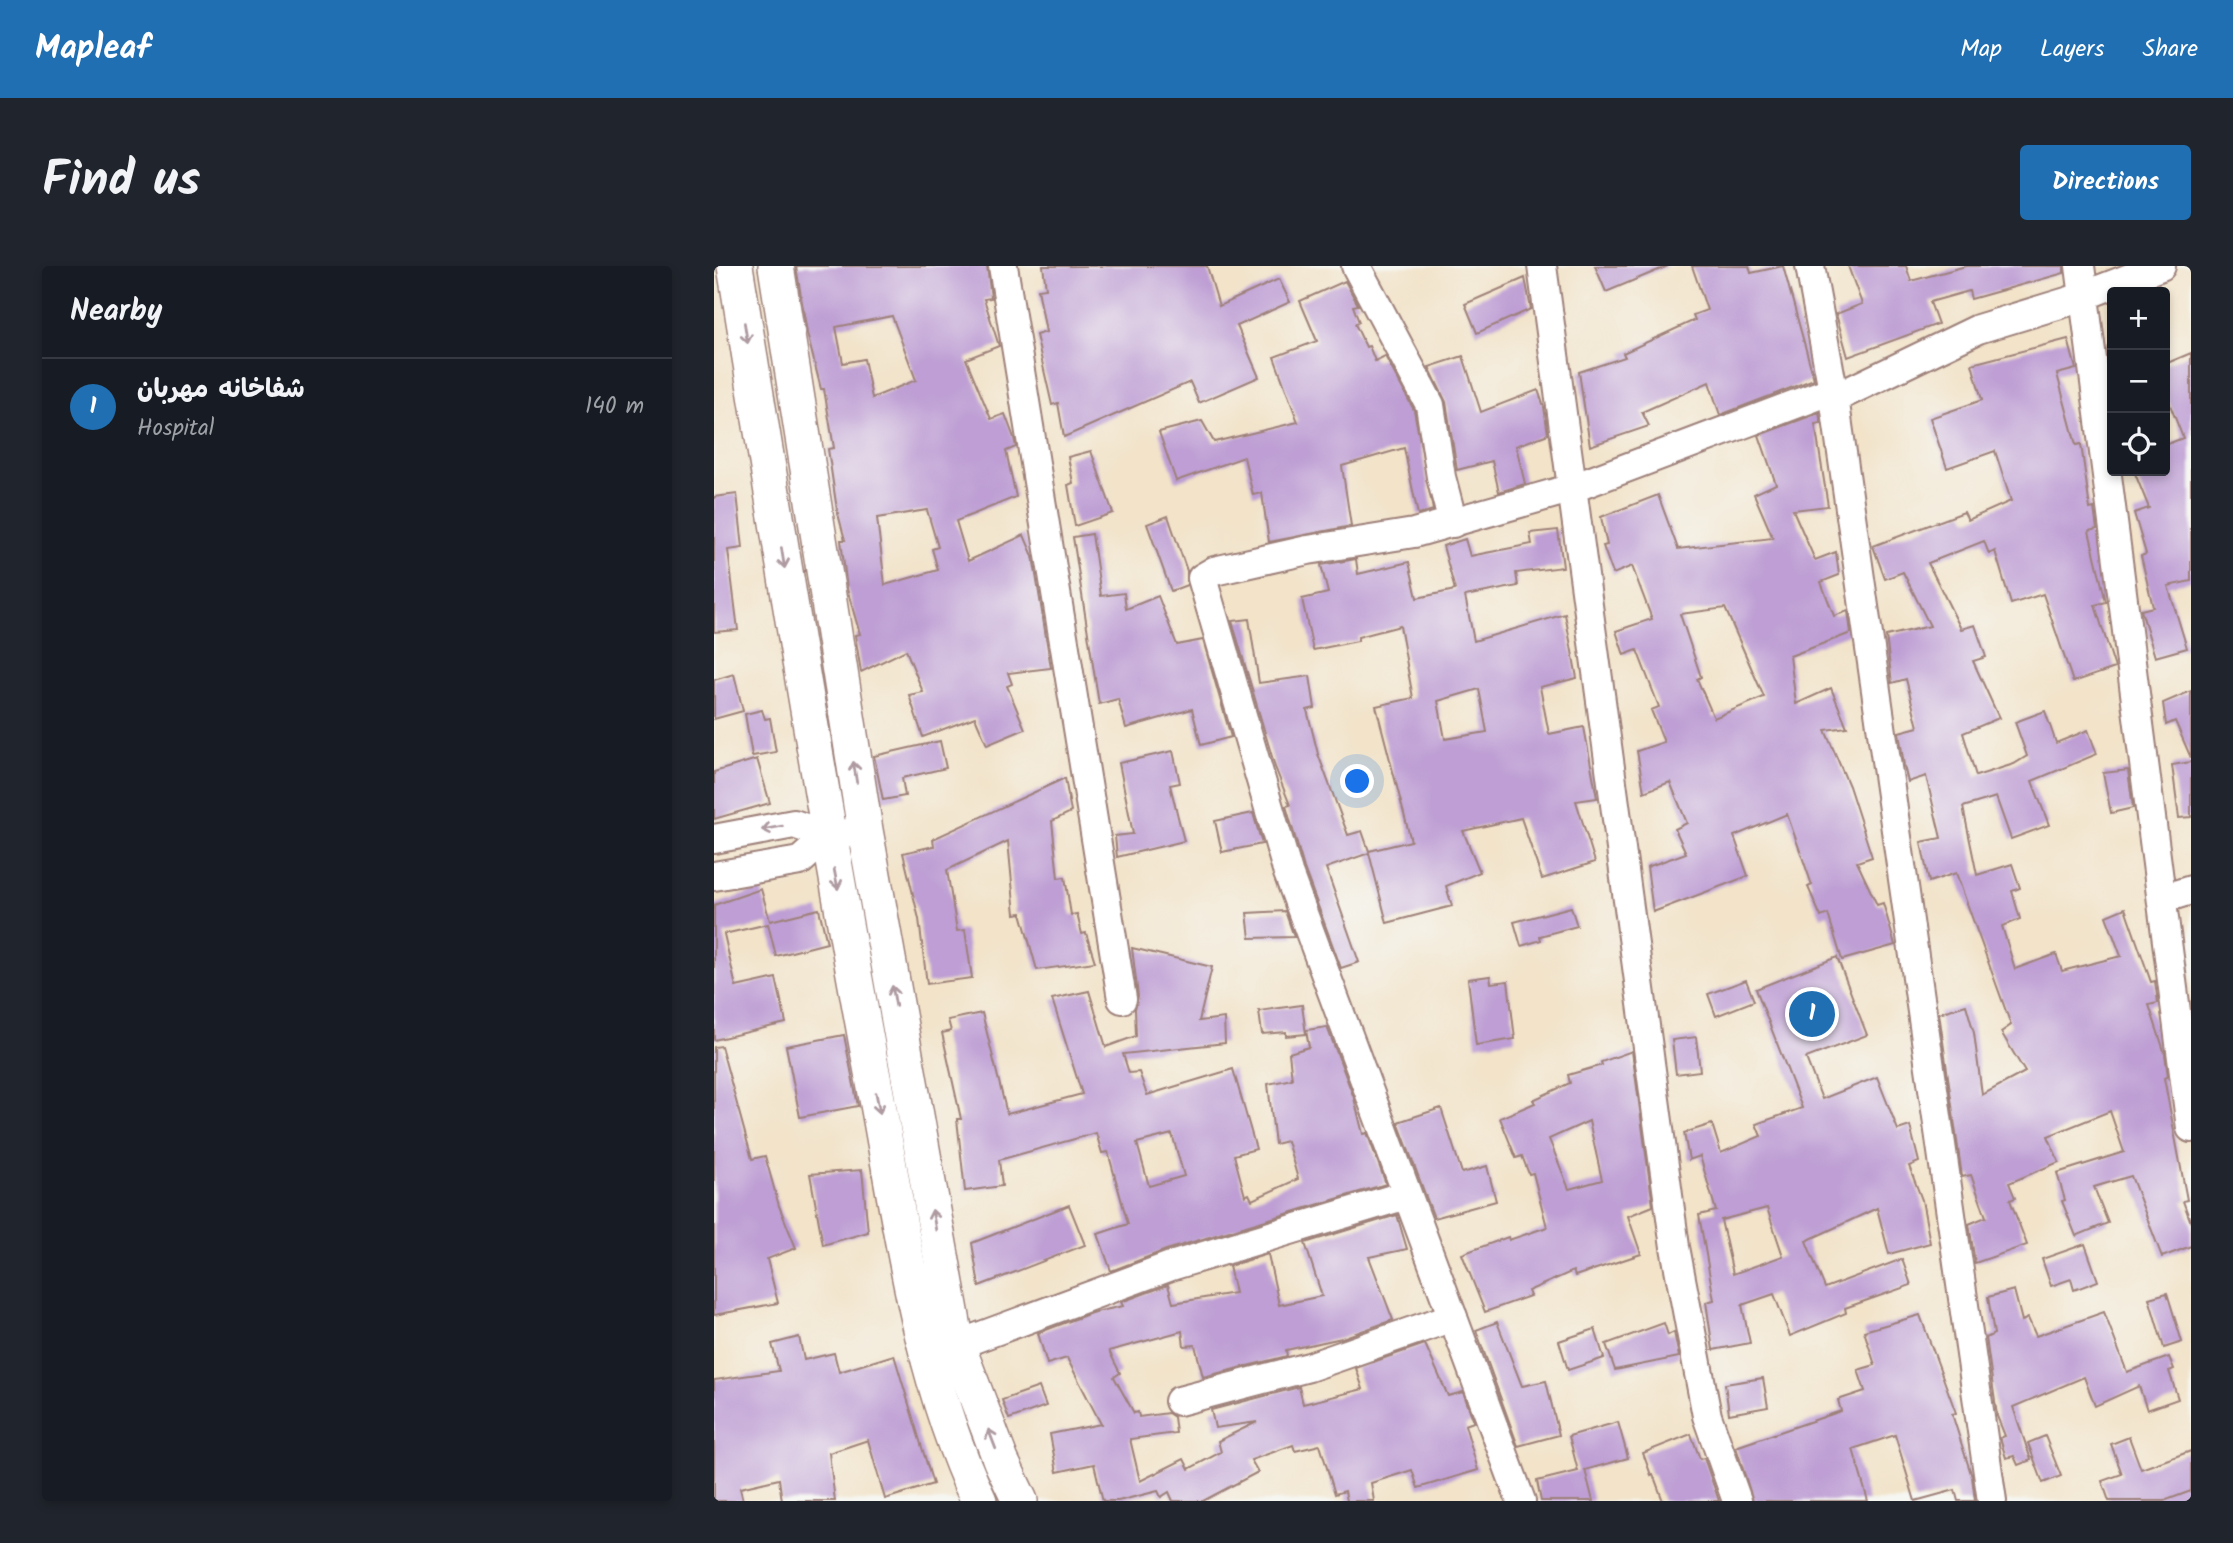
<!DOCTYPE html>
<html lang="en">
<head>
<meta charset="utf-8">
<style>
	:root { --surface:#171b24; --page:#20242c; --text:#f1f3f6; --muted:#9ea1a6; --line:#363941; --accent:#1f6fb2 }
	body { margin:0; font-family:Kalam,"Playpen Sans Arabic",sans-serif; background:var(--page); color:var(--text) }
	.controls { position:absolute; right:21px; top:21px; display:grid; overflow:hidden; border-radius:7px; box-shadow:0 4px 10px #0003 }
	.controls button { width:63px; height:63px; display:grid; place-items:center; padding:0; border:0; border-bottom:2px solid var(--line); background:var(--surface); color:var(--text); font:35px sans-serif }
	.you { position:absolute; left:644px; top:516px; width:24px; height:24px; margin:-18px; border:5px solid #fff; border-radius:50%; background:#1a73e8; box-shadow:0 0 0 10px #1a73e833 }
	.badge { display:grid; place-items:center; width:46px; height:46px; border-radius:50%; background:var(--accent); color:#fff; font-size:23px; font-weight:700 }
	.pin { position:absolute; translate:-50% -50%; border:4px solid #fff; box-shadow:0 2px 7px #0006 }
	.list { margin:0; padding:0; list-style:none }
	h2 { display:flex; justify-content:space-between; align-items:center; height:91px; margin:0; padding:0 28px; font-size:30px }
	h2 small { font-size:23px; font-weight:400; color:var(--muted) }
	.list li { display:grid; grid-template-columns:46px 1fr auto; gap:21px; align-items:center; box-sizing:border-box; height:98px; padding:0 28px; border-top:2px solid var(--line) }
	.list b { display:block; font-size:26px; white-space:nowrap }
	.list p { margin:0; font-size:23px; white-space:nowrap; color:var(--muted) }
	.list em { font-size:23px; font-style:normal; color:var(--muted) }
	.icon { flex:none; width:38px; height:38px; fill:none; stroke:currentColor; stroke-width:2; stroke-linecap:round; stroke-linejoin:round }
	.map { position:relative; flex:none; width:1477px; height:1235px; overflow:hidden; border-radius:7px }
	header { display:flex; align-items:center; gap:42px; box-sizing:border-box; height:98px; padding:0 35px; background:var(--accent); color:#fff }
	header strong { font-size:33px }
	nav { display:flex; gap:38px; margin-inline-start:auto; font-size:24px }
	.intro { display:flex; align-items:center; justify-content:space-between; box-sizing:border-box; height:168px; padding:0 42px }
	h1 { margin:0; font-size:49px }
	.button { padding:18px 32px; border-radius:7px; background:var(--accent); color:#fff; font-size:24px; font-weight:700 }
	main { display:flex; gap:42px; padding:0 42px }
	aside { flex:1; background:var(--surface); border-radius:7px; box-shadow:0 4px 10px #0003 }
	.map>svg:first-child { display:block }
	.building { fill:#be9ed4; fill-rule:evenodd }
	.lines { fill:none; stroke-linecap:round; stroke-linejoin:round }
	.minor-casing { stroke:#9e817a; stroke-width:32 }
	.tertiary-casing { stroke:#9e817a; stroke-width:38 }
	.minor { stroke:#fff; stroke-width:28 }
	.tertiary { stroke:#fff; stroke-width:35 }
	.oneway { stroke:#ae9aa0 }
</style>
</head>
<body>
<header>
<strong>Mapleaf</strong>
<nav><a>Map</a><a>Layers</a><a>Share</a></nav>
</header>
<div class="intro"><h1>Find us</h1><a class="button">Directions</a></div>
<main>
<aside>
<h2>Nearby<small></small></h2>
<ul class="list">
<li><span class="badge">1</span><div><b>شفاخانه مهربان</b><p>Hospital</p></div><em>140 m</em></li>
</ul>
</aside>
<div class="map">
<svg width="1477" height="1235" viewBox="0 0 1477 1235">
	<rect width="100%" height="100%" fill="#f6f6f2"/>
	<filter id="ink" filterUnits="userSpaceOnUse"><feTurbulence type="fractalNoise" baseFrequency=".0143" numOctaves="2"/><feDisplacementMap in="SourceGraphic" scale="14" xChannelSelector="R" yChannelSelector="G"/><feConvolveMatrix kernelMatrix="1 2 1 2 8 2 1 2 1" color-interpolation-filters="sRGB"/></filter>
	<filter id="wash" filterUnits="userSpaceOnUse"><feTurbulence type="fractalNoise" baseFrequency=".00686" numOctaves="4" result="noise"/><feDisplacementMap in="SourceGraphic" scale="28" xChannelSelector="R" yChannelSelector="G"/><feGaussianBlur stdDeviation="1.57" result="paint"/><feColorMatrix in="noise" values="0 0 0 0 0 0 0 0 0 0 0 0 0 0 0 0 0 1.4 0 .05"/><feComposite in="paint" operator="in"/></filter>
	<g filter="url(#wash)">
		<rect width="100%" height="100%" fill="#f2e3c9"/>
		<g id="blocks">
			<g class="building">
				<path d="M 82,0 L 273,0 L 277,32 L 270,33 L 285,80 L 252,93 L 277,153 L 291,148 L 300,172 L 302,181 L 292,185 L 302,231 L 242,255 L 254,295 L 310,269 L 319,290 L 337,402 L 294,407 L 298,418 L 293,420 L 311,463 L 273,479 L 261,451 L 209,471 L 195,429 L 209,426 L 192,384 L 147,406 L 141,369 L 146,368 L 133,323 L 127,274 L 131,274 L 123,244 L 114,183 L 120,182 L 110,123 L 107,123 L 93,67 ZM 178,50 L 202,114 L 158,132 L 150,93 L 129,97 L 122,61 ZM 213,244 L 224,281 L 218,283 L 224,304 L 171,319 L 163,252 Z"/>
				<path d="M 329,0 L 493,0 L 505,40 L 565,13 L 576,36 L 523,60 L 545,111 L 485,137 L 476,116 L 350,171 L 344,137 L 338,139 L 322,69 L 332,66 L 324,23 L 332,22 Z"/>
				<path d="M 881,0 L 954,0 L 892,26 Z"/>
				<path d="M 978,0 L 1035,0 L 1037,7 L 1069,0 L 1100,113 L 1006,149 L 995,116 L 928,146 L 935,160 L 876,180 L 865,106 L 911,91 L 909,87 L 981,54 L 979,49 L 993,44 Z"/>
				<path d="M 1134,0 L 1192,0 L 1197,15 L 1252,0 L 1350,0 L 1350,7 L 1257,33 L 1255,25 L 1216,36 L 1224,58 L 1134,91 L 1122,48 L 1148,38 Z"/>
				<path d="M 811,12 L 817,43 L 763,67 L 751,38 Z"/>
				<path d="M 631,15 L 644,39 L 639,40 L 645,56 L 641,58 L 652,81 L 655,80 L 661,95 L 671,90 L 700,144 L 719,244 L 704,249 L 690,182 L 628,200 L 637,260 L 555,276 L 548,227 L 539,229 L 530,191 L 462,215 L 445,166 L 488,155 L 500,176 L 584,156 L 560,91 L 603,75 L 586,35 Z"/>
				<path d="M 1354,73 L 1362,103 L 1343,108 L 1362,179 L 1367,178 L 1376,243 L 1380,242 L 1383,263 L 1375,265 L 1392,336 L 1381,339 L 1401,402 L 1359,416 L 1329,328 L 1297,338 L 1281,285 L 1275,288 L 1270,275 L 1214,297 L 1247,363 L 1261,359 L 1272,391 L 1259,395 L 1285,452 L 1249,467 L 1262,510 L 1300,498 L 1313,490 L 1301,456 L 1331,445 L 1342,477 L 1374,464 L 1383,488 L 1318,515 L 1335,559 L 1297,573 L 1282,531 L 1249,541 L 1263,609 L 1298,598 L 1306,622 L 1298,625 L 1306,653 L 1288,660 L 1301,703 L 1342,688 L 1348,705 L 1407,690 L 1392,650 L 1411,642 L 1437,716 L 1441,715 L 1444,737 L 1435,739 L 1451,788 L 1454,810 L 1450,812 L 1473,934 L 1469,935 L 1477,957 L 1477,980 L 1448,991 L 1417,910 L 1380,921 L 1394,957 L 1362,970 L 1348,935 L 1351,934 L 1343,907 L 1410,886 L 1396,845 L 1334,870 L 1345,896 L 1295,917 L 1301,932 L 1296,934 L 1313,979 L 1261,997 L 1255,958 L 1272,951 L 1257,909 L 1248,911 L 1225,747 L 1252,739 L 1260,767 L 1268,829 L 1311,806 L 1287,766 L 1297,759 L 1242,607 L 1215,616 L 1207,576 L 1227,572 L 1212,510 L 1194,516 L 1190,500 L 1185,466 L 1204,461 L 1192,413 L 1178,417 L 1172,370 L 1216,360 L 1189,306 L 1171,313 L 1159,280 L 1250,246 L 1254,254 L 1297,235 L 1281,185 L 1233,202 L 1216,152 L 1268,134 L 1258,98 Z"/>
				<path d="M 1477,87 L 1477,315 L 1454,320 L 1473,382 L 1441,391 L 1427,344 L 1439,341 L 1427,290 L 1432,288 L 1420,247 L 1435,242 L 1420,205 L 1451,205 L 1451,179 L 1469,172 L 1451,126 L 1451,98 Z"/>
				<path d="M 749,90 L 767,146 L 824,124 L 830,141 L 834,168 L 802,180 L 811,218 L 785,226 L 778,195 L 743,204 L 732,136 L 715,101 Z"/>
				<path d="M 1105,147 L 1107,157 L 1101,158 L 1114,240 L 1079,244 L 1101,294 L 1122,286 L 1125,309 L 1107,316 L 1120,350 L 1134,345 L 1137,367 L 1076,390 L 1082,438 L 1117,422 L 1133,461 L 1111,464 L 1135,520 L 1158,591 L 1143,596 L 1163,639 L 1169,637 L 1181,679 L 1128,694 L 1114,648 L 1107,651 L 1094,621 L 1098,619 L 1073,548 L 1020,570 L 1034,610 L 939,646 L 933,601 L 972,587 L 961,563 L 973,557 L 956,516 L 930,526 L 923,485 L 950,476 L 937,444 L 945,441 L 923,384 L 910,389 L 902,365 L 938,353 L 918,300 L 899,308 L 889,280 L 893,279 L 887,251 L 944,229 L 964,283 L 1059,272 L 1040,228 L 1062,218 L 1045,169 ZM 1011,342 L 1050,431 L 1000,452 L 983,413 L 987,411 L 966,348 Z"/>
				<path d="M 377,185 L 399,247 L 361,260 L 354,219 L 359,217 L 354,191 Z"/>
				<path d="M 23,228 L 29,282 L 14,284 L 24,364 L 0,366 L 0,231 Z"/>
				<path d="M 454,250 L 473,305 L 473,319 L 457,325 L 433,258 Z"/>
				<path d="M 844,264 L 849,301 L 802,307 L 804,320 L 751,330 L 760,375 L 851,348 L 863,412 L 826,421 L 835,468 L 870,461 L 883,532 L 862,535 L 881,596 L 828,613 L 807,552 L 749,565 L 766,606 L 732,620 L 738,640 L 673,657 L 655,587 L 612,602 L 645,696 L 627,702 L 590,602 L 572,540 L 576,539 L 561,501 L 518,355 L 535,353 L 545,417 L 596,410 L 601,442 L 593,444 L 604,488 L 634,569 L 648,565 L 655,585 L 697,575 L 662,440 L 699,432 L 686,360 L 644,371 L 644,375 L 599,384 L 588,333 L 614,327 L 607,299 L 642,293 L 644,308 L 695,296 L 703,332 L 741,324 L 729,280 L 751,273 L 756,290 L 818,278 L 816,267 ZM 765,423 L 773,466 L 731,473 L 724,435 Z"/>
				<path d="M 378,268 L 387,330 L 410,327 L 412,343 L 444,330 L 463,379 L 489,374 L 517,471 L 487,479 L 478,443 L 412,462 L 404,433 L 385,438 L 359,271 Z"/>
				<path d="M 20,408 L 29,445 L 0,453 L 0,414 Z"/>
				<path d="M 1477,425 L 1477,492 L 1461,455 L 1452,459 L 1449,437 Z"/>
				<path d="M 48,444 L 51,453 L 56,452 L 62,486 L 38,490 L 31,448 Z"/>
				<path d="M 226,475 L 232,502 L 188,512 L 191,530 L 169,534 L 160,490 Z"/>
				<path d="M 459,485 L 466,517 L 456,519 L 470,575 L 403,591 L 401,570 L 419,568 L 405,497 Z"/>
				<path d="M 43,493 L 56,537 L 0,553 L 0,506 Z"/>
				<path d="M 1477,496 L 1477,551 L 1465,552 L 1458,499 Z"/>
				<path d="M 1414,504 L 1419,542 L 1397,547 L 1389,507 Z"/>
				<path d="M 351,512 L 357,546 L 338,555 L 344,612 L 351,611 L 357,649 L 363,648 L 368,668 L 372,667 L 381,696 L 323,704 L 307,647 L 301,648 L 294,575 L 233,604 L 243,665 L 251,664 L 258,712 L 213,718 L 205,653 L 189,587 L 220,580 L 219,573 Z"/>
				<path d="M 539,547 L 548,578 L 508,586 L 501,555 Z"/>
				<path d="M 47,623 L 56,655 L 105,643 L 113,677 L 62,690 L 54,658 L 10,668 L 22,721 L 62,712 L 72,757 L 0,774 L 0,639 Z"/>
				<path d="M 857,641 L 863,660 L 826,670 L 827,674 L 807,680 L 800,656 Z"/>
				<path d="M 571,645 L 580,671 L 536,672 L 533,647 Z"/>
				<path d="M 418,682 L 498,701 L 485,755 L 510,752 L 511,777 L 409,788 L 415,807 L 425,806 L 433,829 L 519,803 L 542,883 L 520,889 L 531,930 L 535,928 L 538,934 L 584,913 L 573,875 L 561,878 L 554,818 L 578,813 L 575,787 L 595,781 L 592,764 L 613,761 L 640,832 L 649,868 L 653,867 L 672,918 L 452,984 L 397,1005 L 384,968 L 414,958 L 394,886 L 388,887 L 382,867 L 285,894 L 288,920 L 251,925 L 243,853 L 247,853 L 228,767 L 237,765 L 234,754 L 268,747 L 293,848 L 368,828 L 338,733 L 375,725 L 392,781 L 422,770 L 421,743 L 424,730 ZM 458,868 L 470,910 L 435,920 L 423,877 Z"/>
				<path d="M 1123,691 L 1153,769 L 1092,792 L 1108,833 L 1163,811 L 1184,864 L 1196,860 L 1205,896 L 1195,900 L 1208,934 L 1216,977 L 1175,988 L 1163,942 L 1092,975 L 1111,1022 L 1188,993 L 1197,1019 L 1131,1042 L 1132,1047 L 1076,1070 L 1060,1028 L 1028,1039 L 1036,1077 L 999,1084 L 992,1036 L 1000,1034 L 985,949 L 1002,945 L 986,890 L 975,894 L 970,867 L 998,858 L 1007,887 L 1047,870 L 1042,858 L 1088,842 L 1042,723 ZM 1053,942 L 1069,990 L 1019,1008 L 1007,954 Z"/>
				<path d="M 776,710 L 777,717 L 794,715 L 801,773 L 762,779 L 754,713 Z"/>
				<path d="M 1032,714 L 1040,735 L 1002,750 L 994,728 Z"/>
				<path d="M 588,739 L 592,768 L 572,770 L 572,766 L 548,768 L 545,745 Z"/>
				<path d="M 130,769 L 144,840 L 86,851 L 72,780 Z"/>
				<path d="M 982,771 L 986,805 L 962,808 L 958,774 Z"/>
				<path d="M 7,780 L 38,893 L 51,890 L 65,940 L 82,982 L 53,993 L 64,1037 L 0,1049 L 0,781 Z"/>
				<path d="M 918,785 L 939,940 L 914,950 L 927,988 L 861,1010 L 859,1005 L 814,1025 L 816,1030 L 771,1046 L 748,988 L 794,971 L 795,974 L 833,961 L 819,907 L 815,908 L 808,890 L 802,892 L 786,852 L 821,837 L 819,834 L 856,817 L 854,809 L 888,799 L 887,796 ZM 875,855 L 888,914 L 855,923 L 835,873 Z"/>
				<path d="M 727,842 L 748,907 L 773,900 L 782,935 L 720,952 L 684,856 Z"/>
				<path d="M 148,904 L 154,966 L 109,979 L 96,908 Z"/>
				<path d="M 355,939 L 371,979 L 265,1020 L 258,977 Z"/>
				<path d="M 683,949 L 693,983 L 655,991 L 679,1054 L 628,1072 L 572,1084 L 573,1090 L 489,1111 L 481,1079 L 470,1080 L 468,1065 L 395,1085 L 406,1107 L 400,1111 L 420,1147 L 424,1146 L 425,1151 L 454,1147 L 460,1151 L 462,1167 L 416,1173 L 426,1215 L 470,1193 L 475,1203 L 507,1186 L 504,1175 L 543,1156 L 501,1162 L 497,1144 L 585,1121 L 589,1138 L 649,1123 L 642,1102 L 711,1078 L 734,1130 L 749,1126 L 760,1156 L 751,1159 L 764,1204 L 704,1222 L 698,1204 L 657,1217 L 660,1235 L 633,1235 L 631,1225 L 621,1228 L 606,1179 L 581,1185 L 579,1179 L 537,1194 L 544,1206 L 489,1235 L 459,1235 L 455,1226 L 447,1231 L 444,1225 L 404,1235 L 389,1235 L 380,1198 L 343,1206 L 336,1168 L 387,1158 L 353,1092 L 333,1098 L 324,1067 L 377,1047 L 409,1040 L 407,1036 L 454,1019 L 459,1037 L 521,1027 L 515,1000 L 554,988 L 565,1039 L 608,1030 L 591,977 Z"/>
				<path d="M 1371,978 L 1384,1015 L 1360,1024 L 1357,1013 L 1337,1020 L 1328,993 Z"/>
				<path d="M 1300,1024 L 1308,1055 L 1314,1052 L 1322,1070 L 1390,1046 L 1413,1106 L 1455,1091 L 1460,1103 L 1455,1105 L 1464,1133 L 1433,1144 L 1425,1120 L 1381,1140 L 1370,1111 L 1299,1141 L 1317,1194 L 1304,1199 L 1300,1190 L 1292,1192 L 1286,1172 L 1291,1170 L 1283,1150 L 1272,1072 L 1280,1068 L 1274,1031 Z"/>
				<path d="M 1453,1027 L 1468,1076 L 1450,1082 L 1435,1032 Z"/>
				<path d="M 1206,1049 L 1242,1147 L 1238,1148 L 1258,1211 L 1261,1235 L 1244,1235 L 1241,1224 L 1201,1235 L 1181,1169 L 1139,1183 L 1154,1235 L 1039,1235 L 1022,1181 L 1127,1145 L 1124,1134 L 1151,1125 L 1144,1104 L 1161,1099 L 1150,1065 Z"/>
				<path d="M 783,1056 L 808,1120 L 832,1115 L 845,1169 L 804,1180 L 762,1064 Z"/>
				<path d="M 950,1057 L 954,1069 L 960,1066 L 965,1091 L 901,1104 L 892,1078 Z"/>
				<path d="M 881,1063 L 890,1092 L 854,1104 L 845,1075 Z"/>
				<path d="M 85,1071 L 90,1094 L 120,1087 L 125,1106 L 180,1089 L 219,1218 L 171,1233 L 154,1174 L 115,1187 L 121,1235 L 68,1235 L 65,1213 L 26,1222 L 29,1235 L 0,1235 L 0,1114 L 65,1105 L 58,1078 Z"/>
				<path d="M 1049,1112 L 1054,1141 L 1015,1148 L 1011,1118 Z"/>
				<path d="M 325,1121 L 332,1140 L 295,1153 L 288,1134 Z"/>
				<path d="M 904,1156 L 914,1192 L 871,1204 L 879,1235 L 827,1235 L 823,1215 L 864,1205 L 855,1170 Z"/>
				<path d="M 977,1168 L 986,1193 L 990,1192 L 1005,1235 L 949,1235 L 939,1208 L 937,1209 L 929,1187 Z"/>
				<path d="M 1331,1170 L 1347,1210 L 1329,1217 L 1314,1177 Z"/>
				<path d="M 1415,1171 L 1427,1203 L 1477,1185 L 1477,1225 L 1450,1235 L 1395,1235 L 1388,1215 L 1408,1208 L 1397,1178 Z"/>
			</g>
		</g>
	</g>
	<g filter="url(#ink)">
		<use href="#blocks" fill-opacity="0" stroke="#9e817a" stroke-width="2"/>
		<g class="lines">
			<defs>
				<g id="minor">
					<path d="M 289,0 L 408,733"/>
					<path d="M 642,0 L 716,139 L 727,211 L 739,257"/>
					<path d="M 828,0 L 961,981 L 993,1150 L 1023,1235"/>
					<path d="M 1096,0 L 1119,124 L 1278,1235"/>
					<path d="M 1366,0 L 1477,862"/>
					<path d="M 1119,133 L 1264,63 L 1356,35 L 1447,0"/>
					<path d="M 0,573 L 80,558 L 114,570 L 133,567"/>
					<path d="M 0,610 L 86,595 L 114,570"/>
					<path d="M 1448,633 L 1477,624"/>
					<path d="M 243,1079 L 457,1000 L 692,929"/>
					<path d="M 465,1135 L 595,1101 L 739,1051"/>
					<path d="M 807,1235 L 574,607 L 488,312 L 500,305 L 594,284 L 700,267 L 859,222 L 1119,124"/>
				</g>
				<g id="tertiary">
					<path d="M 21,0 C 65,269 108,538 158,806 C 186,950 202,1101 265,1235"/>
					<path d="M 62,0 L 151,564 L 243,1079 L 287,1195 L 306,1235"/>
				</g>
			</defs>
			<use href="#minor" class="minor-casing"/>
			<use href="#tertiary" class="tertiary-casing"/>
			<use href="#minor" class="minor"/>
			<use href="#tertiary" class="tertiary"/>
		</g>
		<defs><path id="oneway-shaft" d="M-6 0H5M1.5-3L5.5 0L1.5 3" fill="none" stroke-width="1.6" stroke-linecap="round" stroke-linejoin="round" transform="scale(1.75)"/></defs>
		<g class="oneway">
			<use href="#oneway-shaft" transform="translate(32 67) rotate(81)"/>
			<use href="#oneway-shaft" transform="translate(69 292) rotate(81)"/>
			<use href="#oneway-shaft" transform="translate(141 506) rotate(-99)"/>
			<use href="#oneway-shaft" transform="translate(58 562) rotate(170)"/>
			<use href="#oneway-shaft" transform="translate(122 613) rotate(79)"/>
			<use href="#oneway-shaft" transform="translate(180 730) rotate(-100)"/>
			<use href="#oneway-shaft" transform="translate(164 837) rotate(79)"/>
			<use href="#oneway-shaft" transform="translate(220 954) rotate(-100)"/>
			<use href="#oneway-shaft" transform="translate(278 1173) rotate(-111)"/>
		</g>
	</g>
</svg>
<div class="controls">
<button>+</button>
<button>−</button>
<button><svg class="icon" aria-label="locate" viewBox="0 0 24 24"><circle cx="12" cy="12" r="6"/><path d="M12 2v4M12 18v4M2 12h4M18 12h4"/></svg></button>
</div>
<div class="you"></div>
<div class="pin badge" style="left:1098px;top:748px">1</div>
</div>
</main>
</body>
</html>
